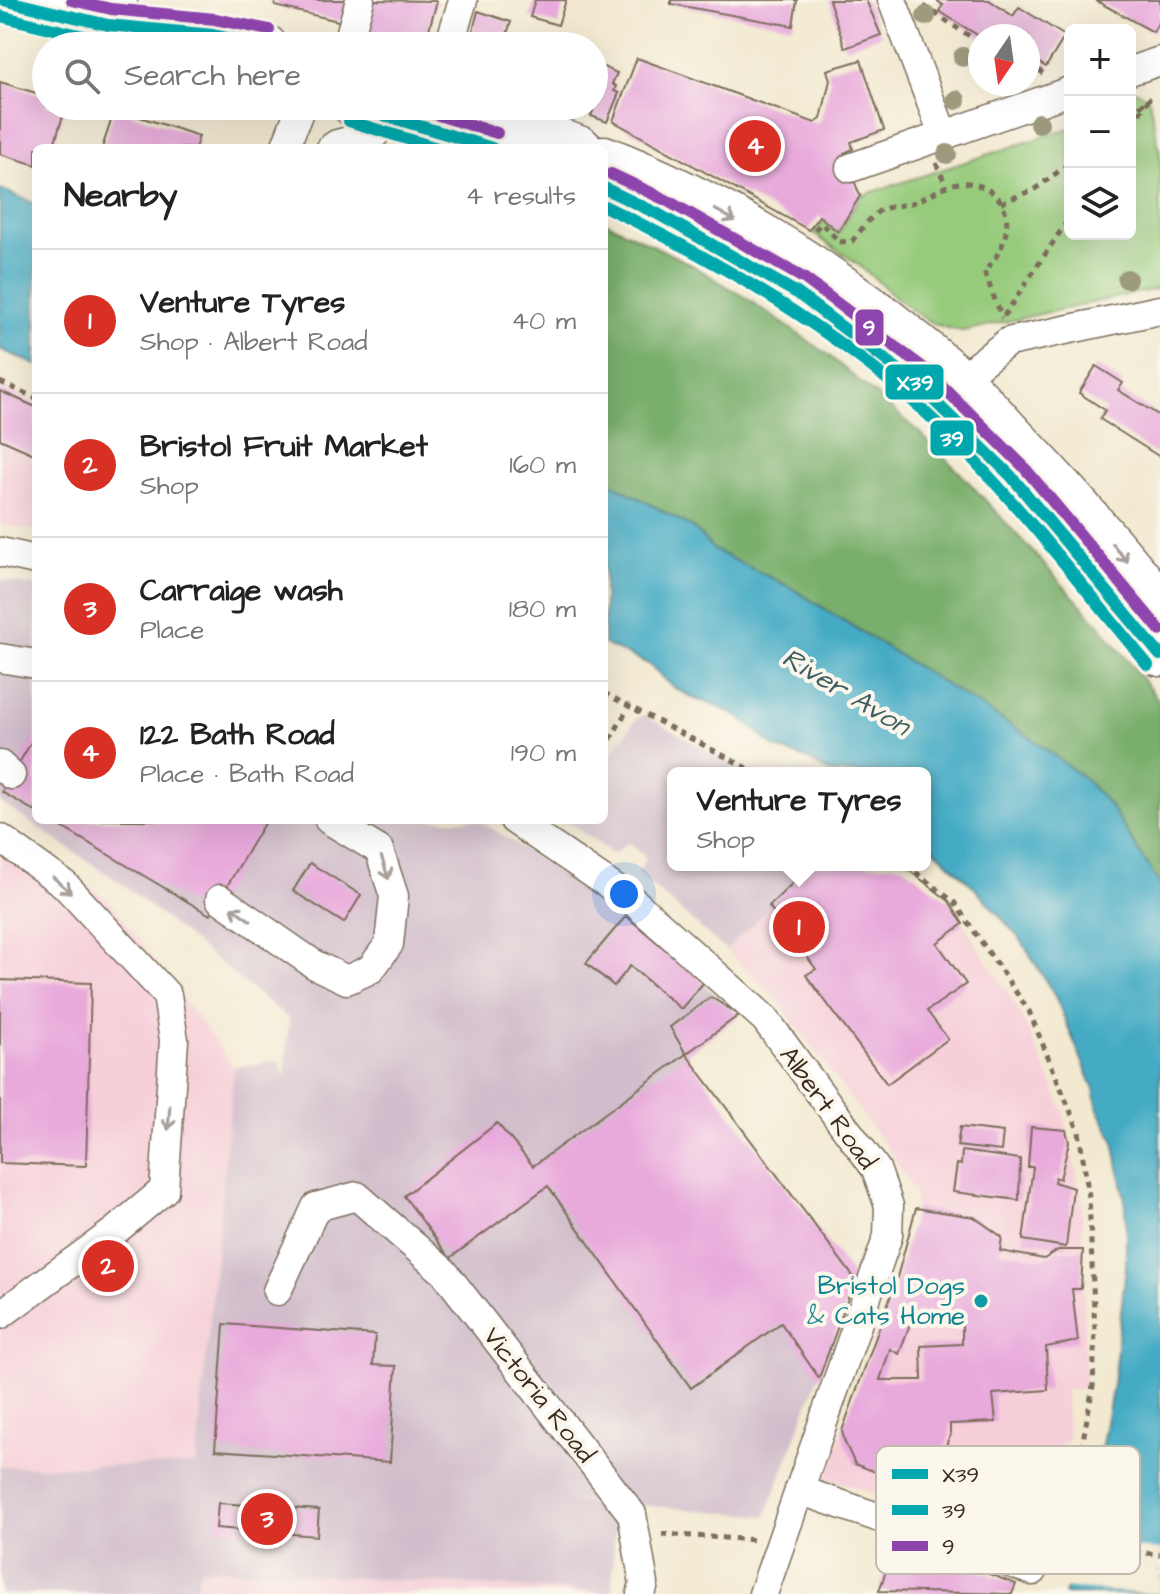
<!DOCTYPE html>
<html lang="en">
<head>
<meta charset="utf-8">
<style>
	:root { --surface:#fff; --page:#f2f2f2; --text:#222; --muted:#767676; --line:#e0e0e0; --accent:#d93025 }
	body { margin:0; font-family:"Architects Daughter",sans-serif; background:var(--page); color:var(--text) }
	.controls { position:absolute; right:24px; top:24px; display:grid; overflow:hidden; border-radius:12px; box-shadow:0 8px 32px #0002 }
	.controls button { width:72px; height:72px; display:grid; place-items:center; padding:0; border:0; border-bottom:2px solid var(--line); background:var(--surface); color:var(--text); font:40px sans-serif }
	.compass { position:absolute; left:968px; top:24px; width:72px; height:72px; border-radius:50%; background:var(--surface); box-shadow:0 8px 32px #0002; rotate:193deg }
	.you { position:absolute; left:624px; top:894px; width:28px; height:28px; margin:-20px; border:6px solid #fff; border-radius:50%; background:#1a73e8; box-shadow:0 0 0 12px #1a73e833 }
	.badge { display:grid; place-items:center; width:52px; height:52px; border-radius:50%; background:var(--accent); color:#fff; font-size:26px; font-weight:700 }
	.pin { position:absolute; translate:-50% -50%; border:4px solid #fff; box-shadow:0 2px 8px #0006 }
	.popup { position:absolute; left:667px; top:767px; width:264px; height:104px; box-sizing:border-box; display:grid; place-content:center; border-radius:12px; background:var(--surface); filter:drop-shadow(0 2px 6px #0005); font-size:26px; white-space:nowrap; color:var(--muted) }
	.popup b { font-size:30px; color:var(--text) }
	.popup::after { content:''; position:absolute; left:50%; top:100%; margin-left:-16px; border:16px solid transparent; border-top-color:var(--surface) }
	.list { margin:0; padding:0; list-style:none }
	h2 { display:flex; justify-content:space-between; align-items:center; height:104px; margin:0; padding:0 32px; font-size:34px }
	h2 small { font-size:26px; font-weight:400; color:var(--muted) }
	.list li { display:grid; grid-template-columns:52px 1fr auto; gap:24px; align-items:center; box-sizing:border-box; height:144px; padding:0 32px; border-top:2px solid var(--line) }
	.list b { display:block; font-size:30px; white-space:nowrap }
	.list p { margin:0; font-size:26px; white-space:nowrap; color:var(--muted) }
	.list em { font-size:26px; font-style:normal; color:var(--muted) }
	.icon { flex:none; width:44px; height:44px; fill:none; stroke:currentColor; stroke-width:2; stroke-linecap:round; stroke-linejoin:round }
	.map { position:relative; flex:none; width:1160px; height:1594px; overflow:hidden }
	.search { position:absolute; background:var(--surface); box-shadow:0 8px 32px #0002; left:32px; top:32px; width:576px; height:88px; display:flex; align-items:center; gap:20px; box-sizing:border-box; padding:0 28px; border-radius:44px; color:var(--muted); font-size:30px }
	.panel { position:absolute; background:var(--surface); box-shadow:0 8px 32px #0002; left:32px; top:144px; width:576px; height:680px; border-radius:12px }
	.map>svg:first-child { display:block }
	.built { fill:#f6cfd9 }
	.industrial { fill:#d1bdcb }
	.green { fill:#97cb7c; stroke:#697a4d; stroke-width:2 }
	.forest { fill:#79af6c; stroke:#5a6c45; stroke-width:2 }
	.water { fill:#45abc5; stroke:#406a72; stroke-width:2 }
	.pier { fill:#f2e9d0 }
	.building { fill:#e8a9db; fill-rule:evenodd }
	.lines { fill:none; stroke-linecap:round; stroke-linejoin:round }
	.minor-casing { stroke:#7b6d5c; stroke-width:31 }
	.highway-casing { stroke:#7b6d5c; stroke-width:45 }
	.path { stroke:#7b6d5c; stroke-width:5; stroke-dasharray:6 6; stroke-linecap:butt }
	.minor { stroke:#fff; stroke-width:28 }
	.highway { stroke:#fff; stroke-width:42 }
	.bus-1-casing { stroke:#fbf7ec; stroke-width:18 }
	.bus-2-casing { stroke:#fbf7ec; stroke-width:18 }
	.bus-3-casing { stroke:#fbf7ec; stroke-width:18 }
	.bus-1 { stroke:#00a8ad; stroke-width:12 }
	.bus-2 { stroke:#00a8ad; stroke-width:12 }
	.bus-3 { stroke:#8e44ad; stroke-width:12 }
	.tree { fill:#9d9a7e }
	.oneway { stroke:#a79f9a }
	.culture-dot { fill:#0f9aa8; stroke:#fbf7ec; stroke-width:3 }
	.labels { text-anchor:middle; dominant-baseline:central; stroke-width:8; stroke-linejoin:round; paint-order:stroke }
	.street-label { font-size:26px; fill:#3b2a1e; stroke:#fbf7ec }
	.culture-label { font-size:26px; fill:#0d838f; stroke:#fbf7ec; text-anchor:end }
	.water-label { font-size:28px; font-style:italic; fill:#3f5e61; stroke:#fbf7ec }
	.key { fill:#fbf7ec; stroke:#c1baae; stroke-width:2 }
	.key-label { font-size:22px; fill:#3b2a1e }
	.line-badge { stroke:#fbf7ec; stroke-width:3 }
	.badge-label { font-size:22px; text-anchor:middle; font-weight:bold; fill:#fff }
</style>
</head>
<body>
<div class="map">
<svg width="1160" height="1594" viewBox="0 0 1160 1594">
	<rect width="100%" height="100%" fill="#fbf7ec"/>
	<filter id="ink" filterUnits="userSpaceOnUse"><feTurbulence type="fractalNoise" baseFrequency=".0125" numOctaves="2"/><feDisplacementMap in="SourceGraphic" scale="16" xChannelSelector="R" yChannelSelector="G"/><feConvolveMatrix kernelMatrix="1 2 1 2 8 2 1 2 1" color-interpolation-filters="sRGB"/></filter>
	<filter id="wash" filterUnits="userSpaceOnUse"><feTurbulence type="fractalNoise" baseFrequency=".006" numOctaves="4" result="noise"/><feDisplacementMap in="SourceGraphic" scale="32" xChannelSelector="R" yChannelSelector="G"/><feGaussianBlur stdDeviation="1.8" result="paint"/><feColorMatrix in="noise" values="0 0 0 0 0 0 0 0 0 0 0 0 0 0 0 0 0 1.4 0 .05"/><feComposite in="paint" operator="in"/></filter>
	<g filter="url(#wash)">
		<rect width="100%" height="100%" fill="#f2e9d0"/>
		<g class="built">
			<path d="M 0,385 L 36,401 L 36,531 L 0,524 Z"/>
			<path d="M 0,825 L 109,900 L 234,1067 L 196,1465 L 0,1467 Z"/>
			<path d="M 812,865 L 949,901 L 1021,1014 L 1062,1107 L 1082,1199 L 1085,1388 L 1066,1390 L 1068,1441 L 1061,1442 L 1062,1456 L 1039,1520 L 999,1536 L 826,1477 L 896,1281 L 916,1209 L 914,1192 L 888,1149 L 776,999 L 726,950 Z"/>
			<path d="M 201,1568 L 612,1593 L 194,1594 Z"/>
		</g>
		<g class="industrial">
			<path d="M 0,580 L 36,587 L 36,820 L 475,820 L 485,824 L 626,916 L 739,1015 L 686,1055 L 855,1279 L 766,1516 L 571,1499 L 615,1509 L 612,1593 L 201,1568 L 194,1594 L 0,1594 L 0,1467 L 196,1465 L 234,1067 L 280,1061 L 285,1077 L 289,1019 L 122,884 L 0,802 Z"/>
			<path d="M 644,715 L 748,773 L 673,773 L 673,865 L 812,865 L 726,950 L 638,874 L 646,858 L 629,842 L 613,854 L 566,820 L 604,820 L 604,765 L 635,720 Z"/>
		</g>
		<path class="green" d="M 1135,90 L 1149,99 L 1160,154 L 1160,288 L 963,331 C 919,327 893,292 860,266 C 845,255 829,245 814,234 L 821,223 L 827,222 L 839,232 L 860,196 L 1070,128 L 1070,234 L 1130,234 L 1130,91 Z"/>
		<path class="forest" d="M 604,221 L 692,265 L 743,296 L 826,353 L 920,433 L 965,478 L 1104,630 L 1160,702 L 1160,885 L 1110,806 L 1085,779 L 1031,738 L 788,586 L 714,550 L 692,527 L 604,479 Z"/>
		<g class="water">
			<path d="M 0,189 L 36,204 L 36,365 L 0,349 Z"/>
			<path d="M 604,479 L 692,527 L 714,550 L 788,586 L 1031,738 L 1085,779 L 1110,806 L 1160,885 L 1160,1594 L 1064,1594 L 1084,1542 L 1113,1385 L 1126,1267 L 1126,1206 L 1114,1140 L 1098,1109 L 1094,1089 L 1056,998 L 1022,941 L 975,888 L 925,840 L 925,773 L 830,773 L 809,760 L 776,748 L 742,719 L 718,706 L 695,699 L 673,687 L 649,664 L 604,644 Z"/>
		</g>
		<path class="pier" d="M 1079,1545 L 1160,1550 L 1160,1594 L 1062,1588 Z"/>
		<g id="blocks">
			<g class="building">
				<path d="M 276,0 L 350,0 L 346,18 L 338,21 L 275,6 Z"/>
				<path d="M 366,0 L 437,1 L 426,40 L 418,43 L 358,28 Z"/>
				<path d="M 535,0 L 566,0 L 558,25 L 530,17 Z"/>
				<path d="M 671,0 L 797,0 L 793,26 L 671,4 Z"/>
				<path d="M 829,0 L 866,0 L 881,35 L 845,48 Z"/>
				<path d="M 936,0 L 989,0 L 1013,16 L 1019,7 L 1065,36 L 1046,67 L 1028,56 L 1028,36 L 979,36 L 939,11 L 943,5 Z"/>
				<path d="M 1095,0 L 1160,0 L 1160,20 L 1153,32 Z"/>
				<path d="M 478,11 L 511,22 L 503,46 L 469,46 Z"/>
				<path d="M 637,58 L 815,123 L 821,119 L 830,80 L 827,70 L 861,60 L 884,130 L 851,142 L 853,149 L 844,153 L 860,196 L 838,232 L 819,216 L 809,230 L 613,121 Z"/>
				<path d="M 594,63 L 617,73 L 612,84 L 616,86 L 614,91 L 619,93 L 607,122 L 591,116 L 593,111 L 581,106 L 594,106 Z"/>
				<path d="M 0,82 L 46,96 L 46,106 L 66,106 L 53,148 L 36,148 L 36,165 L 0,154 Z"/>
				<path d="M 115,109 L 199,136 L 195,148 L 102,148 Z"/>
				<path d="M 1096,366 L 1123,383 L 1118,390 L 1160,416 L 1160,457 L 1100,419 L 1105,410 L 1079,393 Z"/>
				<path d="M 0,391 L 36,407 L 36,455 L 0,439 Z"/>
				<path d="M 36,734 L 36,812 L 2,792 Z"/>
				<path d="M 50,820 L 266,820 L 210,915 Z"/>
				<path d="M 310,863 L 361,895 L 344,923 L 293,891 Z"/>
				<path d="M 811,865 L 902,865 L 949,901 L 963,924 L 937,943 L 966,984 L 927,1011 L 948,1039 L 887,1084 L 806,975 L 816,969 L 769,906 Z"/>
				<path d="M 626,916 L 704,982 L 681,1009 L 630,966 L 614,986 L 586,963 Z"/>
				<path d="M 0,980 L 91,983 L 86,1166 L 0,1163 Z"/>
				<path d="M 711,997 L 739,1015 L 686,1054 L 855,1279 L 819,1378 L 781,1323 L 691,1388 L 548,1186 L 450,1258 L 404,1196 L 497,1123 L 533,1166 L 686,1054 L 670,1027 Z"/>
				<path d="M 960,1127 L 1003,1132 L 1001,1151 L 957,1146 Z"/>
				<path d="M 1031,1127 L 1066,1130 L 1069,1142 L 1060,1179 L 1055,1177 L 1054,1182 L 1073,1188 L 1066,1247 L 1023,1240 L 1033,1167 L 1028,1167 Z"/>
				<path d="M 962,1151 L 1020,1159 L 1019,1200 L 953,1192 L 957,1164 L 961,1165 Z"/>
				<path d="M 916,1208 L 974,1217 L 1002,1237 L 1000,1251 L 1044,1259 L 1058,1250 L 1083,1250 L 1081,1289 L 1072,1289 L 1078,1341 L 1046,1347 L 1048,1390 L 993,1394 L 996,1422 L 950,1424 L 950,1435 L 936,1471 L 947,1475 L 940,1497 L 855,1464 L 845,1443 L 842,1431 L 896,1281 ZM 914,1313 L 962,1318 L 962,1344 L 921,1346 L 922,1380 L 880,1380 L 890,1349 L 899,1354 Z"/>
				<path d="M 224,1324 L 375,1335 L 373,1365 L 396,1366 L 390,1462 L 215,1450 Z"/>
				<path d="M 1003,1456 L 1054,1474 L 1039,1518 L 1007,1530 L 980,1521 Z"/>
				<path d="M 218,1503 L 319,1510 L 317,1536 L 216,1528 Z"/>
				<path d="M 897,1540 L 1016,1584 L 1012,1594 L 879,1591 Z"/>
			</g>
		</g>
	</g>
	<g filter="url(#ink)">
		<use href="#blocks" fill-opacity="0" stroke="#7b6d5c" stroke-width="2"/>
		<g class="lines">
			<defs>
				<g id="minor">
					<path d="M 892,0 L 943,134"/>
					<path d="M 108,25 L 123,0"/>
					<path d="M 347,46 L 360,0"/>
					<path d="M 449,46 L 463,0"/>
					<path d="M 1130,71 L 1160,61"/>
					<path d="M 285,148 L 301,106"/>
					<path d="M 331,148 L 337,144 L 375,134"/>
					<path d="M 850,168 L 1070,91"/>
					<path d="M 960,379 L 1008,342 L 1160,310"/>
					<path d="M 0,552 L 36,560"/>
					<path d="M 0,658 L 36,664"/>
					<path d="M 0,765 L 11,775"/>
					<path d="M 514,820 L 633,901 L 765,1019 L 876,1169 L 889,1206 L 888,1236 L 763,1594"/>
					<path d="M 0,838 L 65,885 L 167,995 L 174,1040 L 164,1190 L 115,1231 L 0,1315"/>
					<path d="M 220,899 L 315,965 L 347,980 L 371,969 L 389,944 L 394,896 L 379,850 L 329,820"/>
					<path d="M 277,1291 L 316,1207 L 357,1196 L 444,1272 L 632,1514 L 644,1584 L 641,1594"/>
					<path d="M 799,1490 L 1033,1571"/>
				</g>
				<g id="highway">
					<path d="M 3,0 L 108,25 L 162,46"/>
					<path d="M 129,27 L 213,35 L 266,46"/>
					<path d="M 354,106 L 492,148"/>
					<path d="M 470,106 L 581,148"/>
					<path d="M 604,157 C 729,205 857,288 957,377 C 979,397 999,421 1020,443 C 1069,494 1115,547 1160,602"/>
					<path d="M 604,188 L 658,214 L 797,293 L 916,383 L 1011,476 L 1160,655"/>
				</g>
			</defs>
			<use href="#minor" class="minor-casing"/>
			<use href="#highway" class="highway-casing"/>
			<g class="path">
				<path d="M 924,6 L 980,43"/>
				<path d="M 1028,64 L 1043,73"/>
				<path d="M 1130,114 L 1149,99 L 1130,128"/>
				<path d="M 936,163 L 946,185"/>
				<path d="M 1001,203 L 1035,189 L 1070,163"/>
				<path d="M 815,230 L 821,223 L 840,242 L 852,241 C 860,232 871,215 881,210 C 892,205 906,206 917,201 C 936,193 952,178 974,184 C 1020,196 1012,245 984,271 L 1002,318"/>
				<path d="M 1004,316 L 1070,217"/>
				<path d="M 0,382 L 36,398"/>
				<path d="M 604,693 L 757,773"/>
				<path d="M 604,750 L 630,705"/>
				<path d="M 906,865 L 954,902 L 1029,1011 L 1079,1132 L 1089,1197 L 1095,1330 L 1093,1386 L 1081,1451 L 1057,1520 L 1042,1550"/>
				<path d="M 662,1534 L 756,1540"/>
				<path d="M 1044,1545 L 1056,1546 L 1058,1526 L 1065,1526 L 1063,1547 L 1160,1554"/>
			</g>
			<use href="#minor" class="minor"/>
			<use href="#highway" class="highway"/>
			<defs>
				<g id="bus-1">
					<path d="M 3,0 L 108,25 L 213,35 L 266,46"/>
					<path d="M 354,106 L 492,148"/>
					<path d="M 604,188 L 658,214 L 797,293 L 916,383 L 1011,476 L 1160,655"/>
				</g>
				<g id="bus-2">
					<path d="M 0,16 L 104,41 L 160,46"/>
					<path d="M 349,121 L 437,148"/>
					<path d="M 604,206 C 711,257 816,318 906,395 C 997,474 1071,573 1148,665"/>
				</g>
				<g id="bus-3">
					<path d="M 72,0 L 111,9 L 215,19 L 269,30"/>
					<path d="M 409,106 L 497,133"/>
					<path d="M 611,174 L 666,200 L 805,279 L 926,370 L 1023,466 L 1160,630"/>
				</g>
			</defs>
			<use href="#bus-1" class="bus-1-casing"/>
			<use href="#bus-2" class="bus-2-casing"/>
			<use href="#bus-3" class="bus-3-casing"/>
			<use href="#bus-1" class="bus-1"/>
			<use href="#bus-2" class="bus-2"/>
			<use href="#bus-3" class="bus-3"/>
		</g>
		<g class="tree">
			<circle cx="926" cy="16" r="10"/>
			<circle cx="963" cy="57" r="10"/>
			<circle cx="956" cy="100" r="10"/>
			<circle cx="1039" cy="123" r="10"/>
			<circle cx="947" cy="154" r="10"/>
			<circle cx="1127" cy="279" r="10"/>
		</g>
		<defs><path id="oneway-shaft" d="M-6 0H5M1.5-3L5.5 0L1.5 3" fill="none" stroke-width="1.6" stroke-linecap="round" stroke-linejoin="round" transform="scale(2)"/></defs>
		<g class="oneway">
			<use href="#oneway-shaft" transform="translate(725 215) rotate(29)"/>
			<use href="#oneway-shaft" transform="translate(1120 553) rotate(51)"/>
			<use href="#oneway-shaft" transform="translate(385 868) rotate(72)"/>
			<use href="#oneway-shaft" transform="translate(62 885) rotate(41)"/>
			<use href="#oneway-shaft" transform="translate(241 914) rotate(-145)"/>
			<use href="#oneway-shaft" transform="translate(169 1118) rotate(94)"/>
		</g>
	</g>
	<circle class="culture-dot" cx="981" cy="1301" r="8"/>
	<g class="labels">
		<g class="street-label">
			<text transform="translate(828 1108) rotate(54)">Albert Road</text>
			<text transform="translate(539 1395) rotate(52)">Victoria Road</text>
		</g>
		<g class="culture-label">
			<text x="965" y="1286">Bristol Dogs<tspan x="965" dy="30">&amp; Cats Home</tspan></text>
		</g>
		<g class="water-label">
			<text transform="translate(846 692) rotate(31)">River Avon</text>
		</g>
	</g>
	<rect x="876" y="1446" width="264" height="128" rx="12" class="key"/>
	<rect x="892" y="1469" width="36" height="10" fill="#00a8ad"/>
	<rect x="892" y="1505" width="36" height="10" fill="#00a8ad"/>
	<rect x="892" y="1541" width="36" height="10" fill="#8e44ad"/>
	<g class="key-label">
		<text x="942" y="1482">X39</text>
		<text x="942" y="1518">39</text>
		<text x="942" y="1554">9</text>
	</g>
	<g class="line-badge">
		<rect x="854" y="308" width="31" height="39" rx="8" fill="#8e44ad"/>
		<rect x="884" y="363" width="61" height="38" rx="8" fill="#00a8ad"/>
		<rect x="929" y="419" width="46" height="38" rx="8" fill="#00a8ad"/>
	</g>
	<g class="badge-label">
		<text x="869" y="335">9</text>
		<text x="915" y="390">X39</text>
		<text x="952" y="446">39</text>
	</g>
</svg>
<div class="controls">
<button>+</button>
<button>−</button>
<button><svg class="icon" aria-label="layers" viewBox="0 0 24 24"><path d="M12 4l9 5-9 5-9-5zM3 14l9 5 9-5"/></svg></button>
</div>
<svg class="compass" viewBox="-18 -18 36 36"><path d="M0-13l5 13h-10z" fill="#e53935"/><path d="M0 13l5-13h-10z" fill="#767676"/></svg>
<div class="you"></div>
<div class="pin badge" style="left:799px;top:927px">1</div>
<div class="popup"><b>Venture Tyres</b>Shop</div>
<div class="pin badge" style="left:108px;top:1266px">2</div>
<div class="pin badge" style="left:267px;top:1519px">3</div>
<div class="pin badge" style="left:755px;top:146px">4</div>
<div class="search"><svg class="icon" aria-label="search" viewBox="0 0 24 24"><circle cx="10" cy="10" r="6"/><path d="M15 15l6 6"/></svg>Search here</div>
<section class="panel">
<h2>Nearby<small>4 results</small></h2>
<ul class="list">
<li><span class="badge">1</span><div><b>Venture Tyres</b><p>Shop · Albert Road</p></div><em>40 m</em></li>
<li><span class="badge">2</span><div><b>Bristol Fruit Market</b><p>Shop</p></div><em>160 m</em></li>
<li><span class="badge">3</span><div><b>Carraige wash</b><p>Place</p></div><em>180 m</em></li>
<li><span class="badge">4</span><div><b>122 Bath Road</b><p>Place · Bath Road</p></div><em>190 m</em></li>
</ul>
</section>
</div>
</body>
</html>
